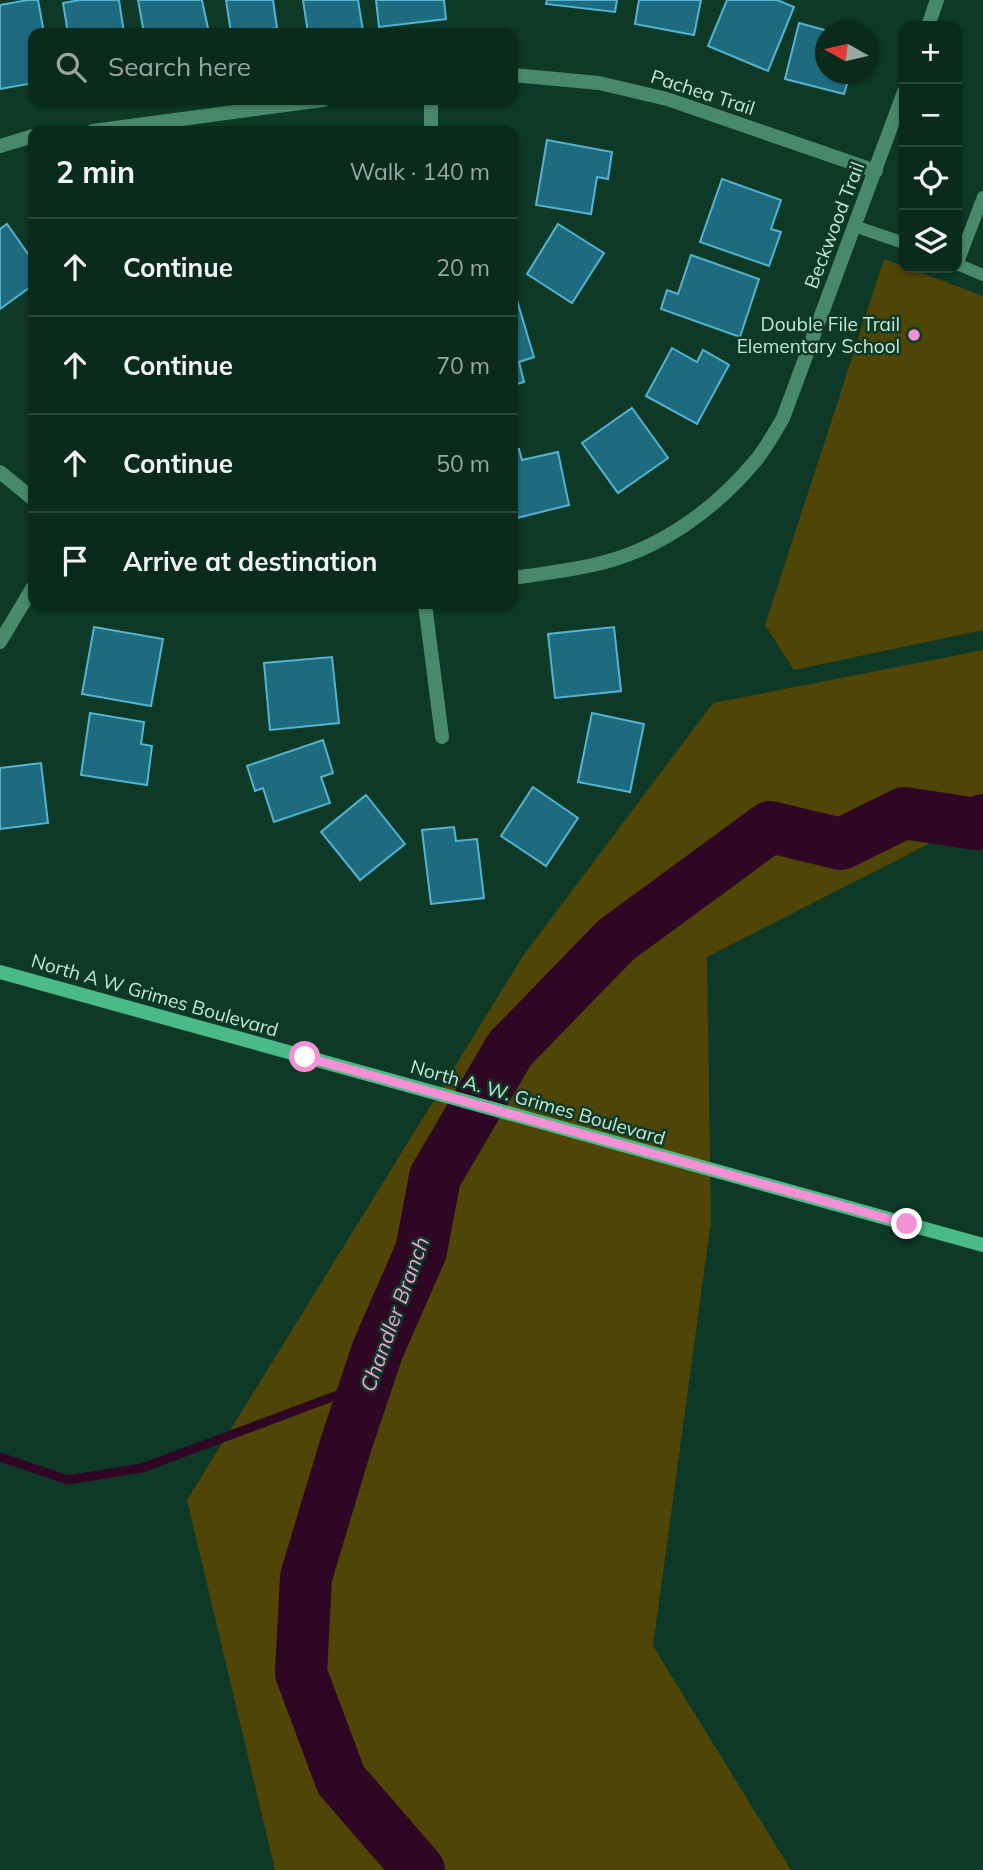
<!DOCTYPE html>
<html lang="en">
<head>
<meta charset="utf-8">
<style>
	:root { --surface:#0a2b1c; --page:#133325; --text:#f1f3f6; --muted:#99a7a3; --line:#2a473b }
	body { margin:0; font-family:Mulish,sans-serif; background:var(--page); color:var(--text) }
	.controls { position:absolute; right:21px; top:21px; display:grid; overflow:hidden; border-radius:14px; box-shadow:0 2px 5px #0004 }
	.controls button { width:63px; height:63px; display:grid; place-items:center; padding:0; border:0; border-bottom:2px solid var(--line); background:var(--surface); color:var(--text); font:35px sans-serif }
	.compass { position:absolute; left:815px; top:21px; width:63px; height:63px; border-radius:50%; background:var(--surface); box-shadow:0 2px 5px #0004; rotate:278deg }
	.stop { position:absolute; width:21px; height:21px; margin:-16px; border:5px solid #f491d4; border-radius:50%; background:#fff }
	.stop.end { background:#f491d4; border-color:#fff; box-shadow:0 2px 7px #0008 }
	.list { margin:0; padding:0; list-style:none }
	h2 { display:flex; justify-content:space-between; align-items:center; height:91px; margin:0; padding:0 28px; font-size:30px }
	h2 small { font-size:23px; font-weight:400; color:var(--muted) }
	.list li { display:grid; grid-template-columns:46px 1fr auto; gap:21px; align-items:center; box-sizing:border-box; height:98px; padding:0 28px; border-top:2px solid var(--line) }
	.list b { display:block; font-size:26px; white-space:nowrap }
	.list em { font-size:23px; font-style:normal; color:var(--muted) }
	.icon { flex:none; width:38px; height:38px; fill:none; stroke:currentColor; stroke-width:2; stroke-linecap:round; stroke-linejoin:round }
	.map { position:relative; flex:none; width:983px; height:1870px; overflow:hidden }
	.search { position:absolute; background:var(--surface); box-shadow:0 2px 5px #0004; left:28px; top:28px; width:490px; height:77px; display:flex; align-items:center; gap:18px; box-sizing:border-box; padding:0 24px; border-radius:14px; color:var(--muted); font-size:26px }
	.panel { position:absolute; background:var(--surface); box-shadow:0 2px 5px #0004; left:28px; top:126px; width:490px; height:483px; border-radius:14px }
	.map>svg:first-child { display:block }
	.green { fill:#4e4506 }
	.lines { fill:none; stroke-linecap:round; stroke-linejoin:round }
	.stream { stroke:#300625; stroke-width:9 }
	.river { stroke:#300625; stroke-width:52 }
	.building { fill:#1e6a7e; stroke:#52b4d1; stroke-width:2 }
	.lane { stroke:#478968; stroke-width:12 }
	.street { stroke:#478968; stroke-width:14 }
	.secondary { stroke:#4abb86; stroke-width:14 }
	.route { stroke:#f491d4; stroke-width:9 }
	.poi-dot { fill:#f491d4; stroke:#0d3926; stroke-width:2.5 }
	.labels { text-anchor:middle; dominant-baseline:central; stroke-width:5; stroke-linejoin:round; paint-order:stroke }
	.street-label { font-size:19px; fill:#c3e9d3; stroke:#0d3926 }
	.poi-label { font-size:19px; fill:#c3e9d3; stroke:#0d3926; text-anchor:end }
	.water-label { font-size:21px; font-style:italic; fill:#f79ed9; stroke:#0d3926 }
</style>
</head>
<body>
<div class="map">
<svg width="983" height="1870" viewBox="0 0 983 1870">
	<rect width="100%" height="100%" fill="#0d3926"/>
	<g class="green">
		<path d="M 884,259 L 983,296 L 983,630 L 794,670 L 765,625 Z"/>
		<path d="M 983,650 L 983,835 L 944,836 L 707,957 L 711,1221 L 653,1646 L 791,1870 L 275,1870 L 187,1500 L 523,956 L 713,703 Z"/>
	</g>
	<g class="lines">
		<path class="stream" d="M 0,1457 L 68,1480 L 142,1468 L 367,1384"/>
		<path class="river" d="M 419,1870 L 341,1780 L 301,1673 L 306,1577 L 346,1444 L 378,1349 L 421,1251 L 435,1177 L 510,1049 L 616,940 L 770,827 L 841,844 L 904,813 L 976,824 L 983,820"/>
	</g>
	<g class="building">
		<path d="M 28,0 L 38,0 L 44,33 L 33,33 L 33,83 L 0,89 L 0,5 Z"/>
		<path d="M 80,0 L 119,0 L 124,33 L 68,33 L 63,3 Z"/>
		<path d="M 138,0 L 202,0 L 209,33 L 144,33 Z"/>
		<path d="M 226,0 L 273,0 L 277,28 L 264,30 L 264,33 L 231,33 Z"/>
		<path d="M 303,0 L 358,0 L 363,31 L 334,33 L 333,29 L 308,33 Z"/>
		<path d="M 376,0 L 444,0 L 446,19 L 379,27 Z"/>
		<path d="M 547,0 L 617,0 L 615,12 L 546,4 Z"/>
		<path d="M 639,0 L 701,0 L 694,35 L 635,24 Z"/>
		<path d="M 727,0 L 777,0 L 794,7 L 768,71 L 708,46 Z"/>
		<path d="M 799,23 L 832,32 L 825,32 L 825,74 L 850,74 L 844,94 L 785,79 Z"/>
		<path d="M 547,140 L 612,152 L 608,179 L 597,177 L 591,214 L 536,205 Z"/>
		<path d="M 722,179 L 781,200 L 771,229 L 781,232 L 769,266 L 700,242 Z"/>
		<path d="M 7,224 L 33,261 L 33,285 L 0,309 L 0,229 Z"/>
		<path d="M 558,224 L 604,253 L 572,303 L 527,274 Z"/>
		<path d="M 691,255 L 759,279 L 740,337 L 661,309 L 667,290 L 678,294 Z"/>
		<path d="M 513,287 L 534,357 L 519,362 L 524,382 L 513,385 Z"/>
		<path d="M 672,348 L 697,362 L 703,350 L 729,365 L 697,424 L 646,396 Z"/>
		<path d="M 632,408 L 668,458 L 618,493 L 582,443 Z"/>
		<path d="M 519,449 L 522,460 L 558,452 L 569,505 L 513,519 L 513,450 Z"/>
		<path d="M 94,627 L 163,639 L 151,706 L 82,694 Z"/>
		<path d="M 614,627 L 621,691 L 555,698 L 548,634 Z"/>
		<path d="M 332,657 L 339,723 L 270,730 L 264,663 Z"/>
		<path d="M 90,713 L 144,722 L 141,744 L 152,746 L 147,785 L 81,775 Z"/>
		<path d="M 592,713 L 644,724 L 630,792 L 578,782 Z"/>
		<path d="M 323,740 L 333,773 L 321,777 L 330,803 L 274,822 L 263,788 L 255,791 L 247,766 Z"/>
		<path d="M 41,763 L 48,823 L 0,829 L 0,768 Z"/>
		<path d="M 533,787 L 578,818 L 546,866 L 501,836 Z"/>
		<path d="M 366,795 L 405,844 L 360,880 L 321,832 Z"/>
		<path d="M 454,827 L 456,841 L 477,839 L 484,898 L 431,904 L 422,830 Z"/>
	</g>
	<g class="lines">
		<g class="lane">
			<path d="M 854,226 L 904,243"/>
			<path d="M 957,264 L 983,275"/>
			<path d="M 957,265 L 983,197"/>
		</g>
		<g class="street">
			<path d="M 928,26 L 937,0"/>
			<path d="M 513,75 L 599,83 L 667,99 L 876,171"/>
			<path d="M 431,100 L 431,131"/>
			<path d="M 93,131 L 323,100"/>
			<path d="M 0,146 L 33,136"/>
			<path d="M 0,472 L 33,499"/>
			<path d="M 513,578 C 539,574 566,571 593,565 C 658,551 715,510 757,459 C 767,446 775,432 783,418 L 904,92"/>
			<path d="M 425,604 L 442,737"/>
			<path d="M 0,642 L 33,587"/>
		</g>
		<path class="secondary" d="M 0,972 L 983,1245"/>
	</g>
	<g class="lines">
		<path class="route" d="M 305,1057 L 907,1224"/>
	</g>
	<circle class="poi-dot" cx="914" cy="335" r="7"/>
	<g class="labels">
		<g class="street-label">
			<text transform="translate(703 92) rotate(18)">Pachea Trail</text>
			<text transform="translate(834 225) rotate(-69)">Beckwood Trail</text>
			<text transform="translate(155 995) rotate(16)">North A W Grimes Boulevard</text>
			<text transform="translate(538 1102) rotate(16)">North A. W. Grimes Boulevard</text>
		</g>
		<g class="poi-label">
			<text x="900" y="324">Double File Trail<tspan x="900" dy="22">Elementary School</tspan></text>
		</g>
		<g class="water-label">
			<text transform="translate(394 1314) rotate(-70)">Chandler Branch</text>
		</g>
	</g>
</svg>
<div class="controls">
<button>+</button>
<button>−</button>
<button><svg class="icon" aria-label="locate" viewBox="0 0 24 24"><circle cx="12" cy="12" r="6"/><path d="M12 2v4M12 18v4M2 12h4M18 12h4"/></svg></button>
<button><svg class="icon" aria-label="layers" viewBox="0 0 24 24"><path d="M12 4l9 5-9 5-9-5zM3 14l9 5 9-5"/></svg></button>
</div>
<svg class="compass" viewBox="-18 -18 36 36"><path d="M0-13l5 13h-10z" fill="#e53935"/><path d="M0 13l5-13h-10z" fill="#99a7a3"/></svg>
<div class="stop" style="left:305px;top:1057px"></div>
<div class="stop end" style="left:907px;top:1224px"></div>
<div class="search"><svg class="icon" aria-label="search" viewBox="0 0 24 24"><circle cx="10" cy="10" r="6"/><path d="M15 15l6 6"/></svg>Search here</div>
<section class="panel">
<h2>2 min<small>Walk · 140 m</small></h2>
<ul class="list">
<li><svg class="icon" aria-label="ahead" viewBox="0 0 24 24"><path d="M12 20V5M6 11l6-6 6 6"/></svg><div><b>Continue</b></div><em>20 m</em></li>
<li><svg class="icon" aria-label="ahead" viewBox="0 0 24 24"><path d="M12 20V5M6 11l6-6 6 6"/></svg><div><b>Continue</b></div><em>70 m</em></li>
<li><svg class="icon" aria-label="ahead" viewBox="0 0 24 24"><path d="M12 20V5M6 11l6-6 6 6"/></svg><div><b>Continue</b></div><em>50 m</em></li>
<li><svg class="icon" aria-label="arrive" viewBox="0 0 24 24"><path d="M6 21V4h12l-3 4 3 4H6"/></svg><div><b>Arrive at destination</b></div></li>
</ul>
</section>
</div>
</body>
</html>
